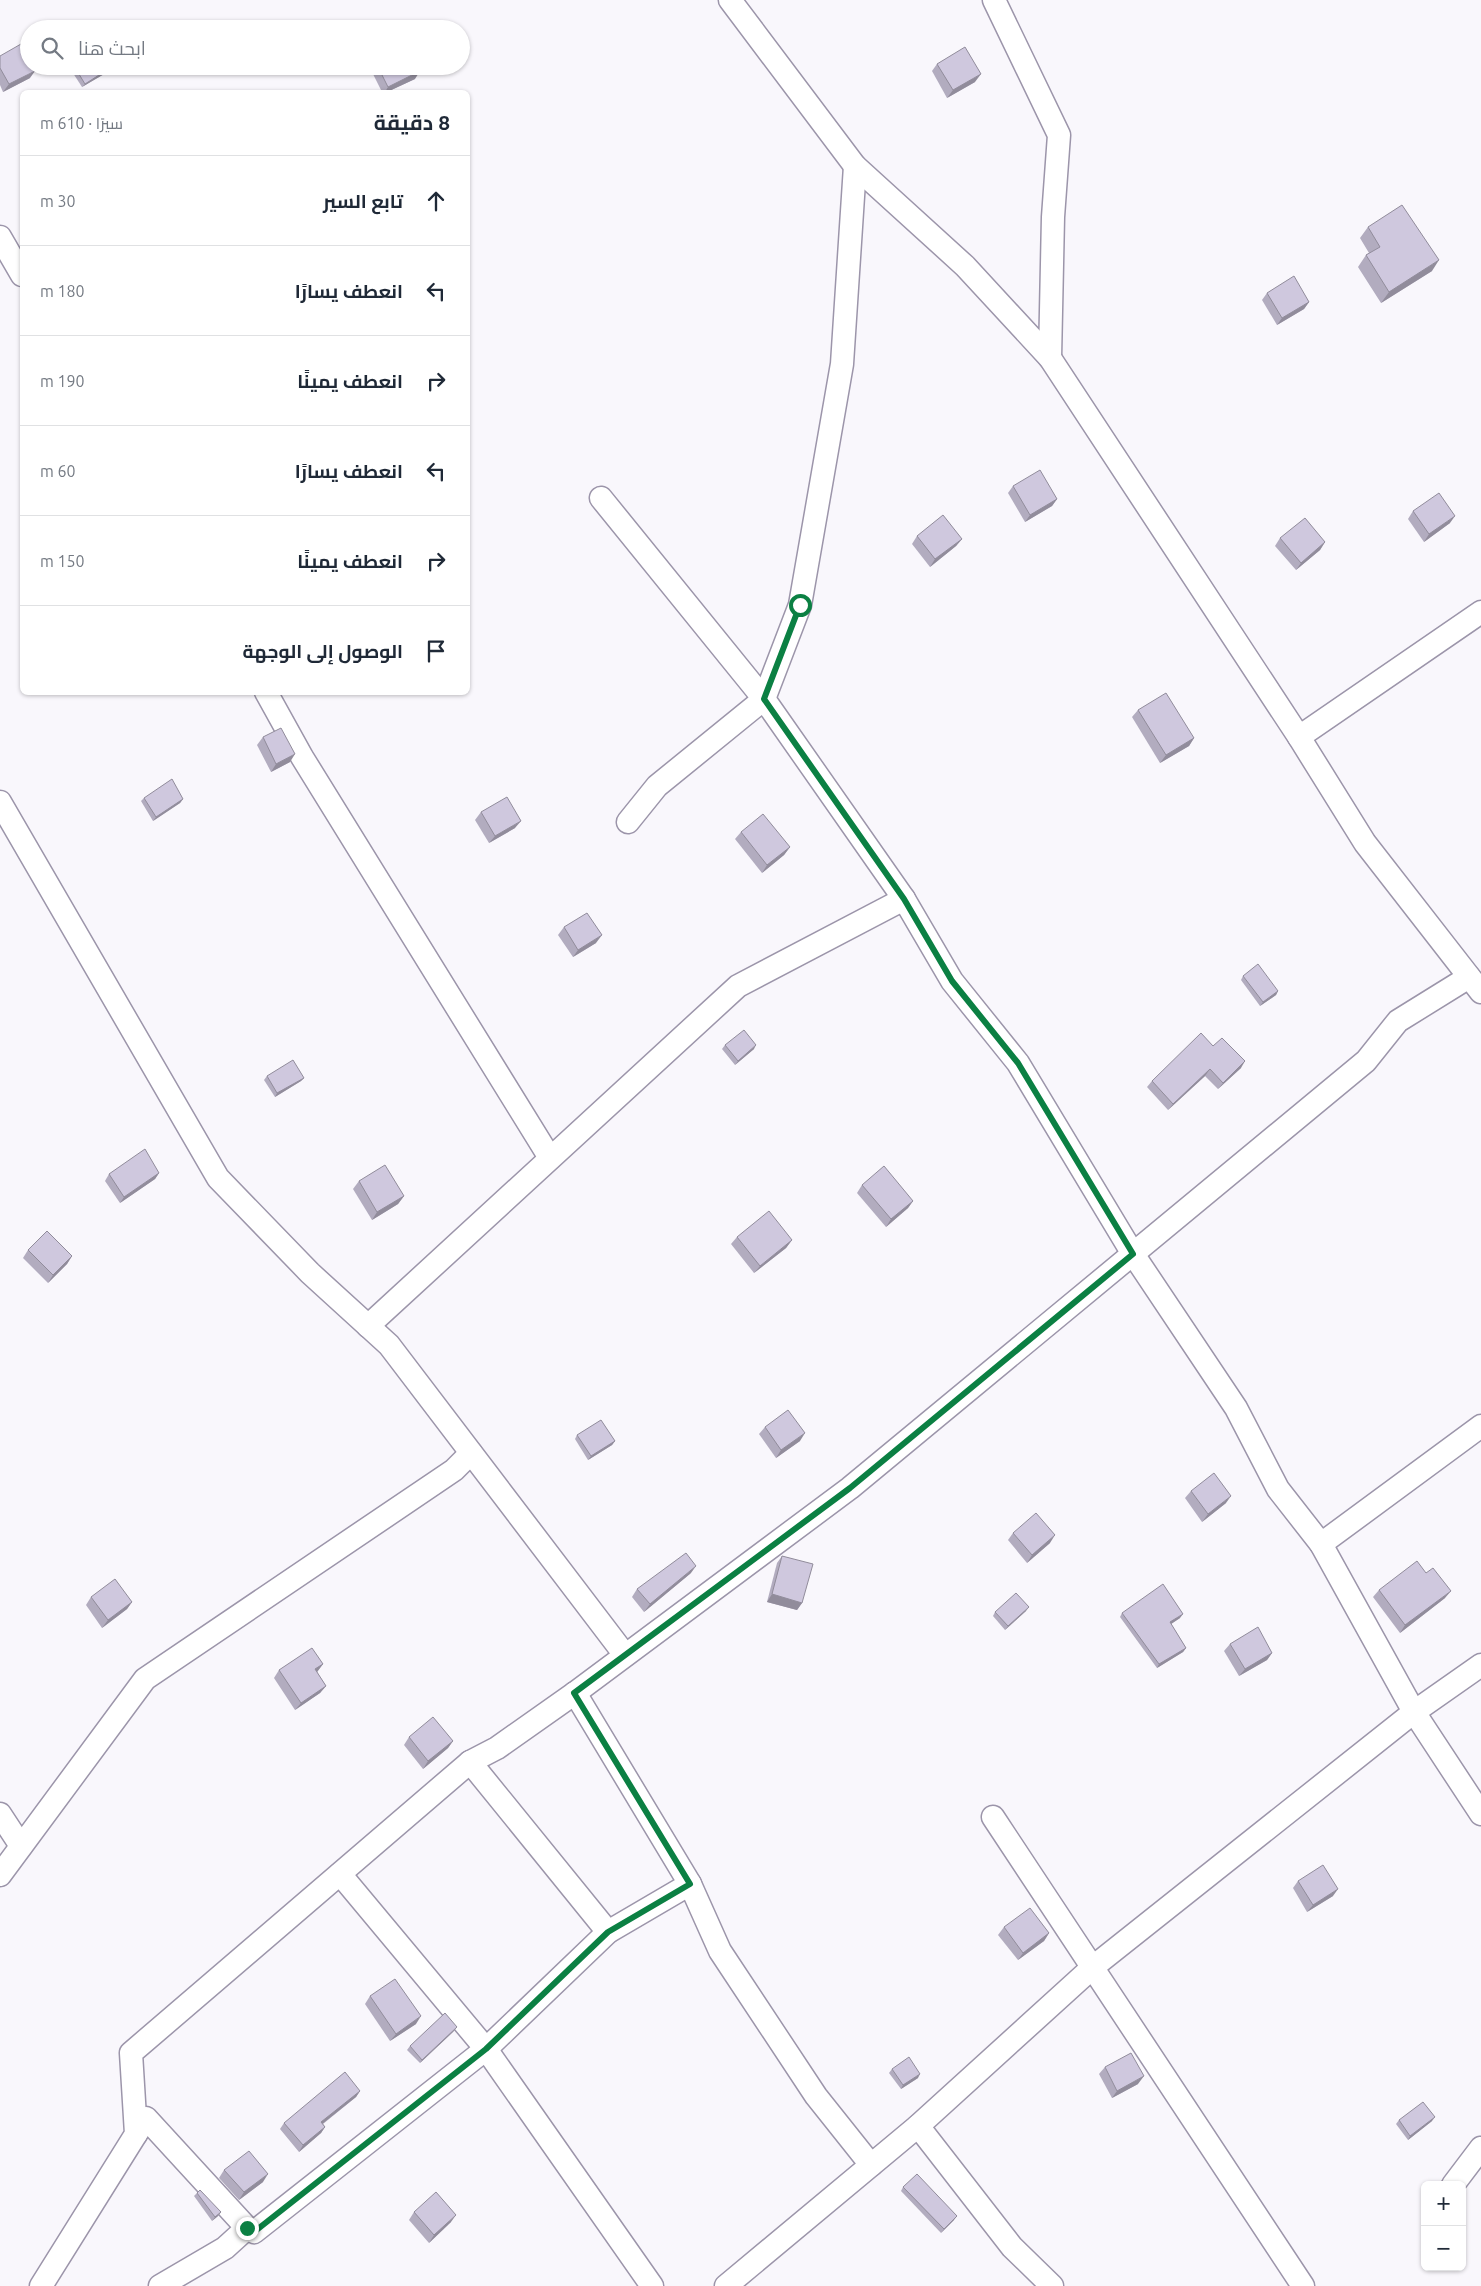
<!DOCTYPE html>
<html lang="ar">
<head>
<meta charset="utf-8">
<style>
	:root { --surface:#fff; --page:#f2f2f3; --text:#1f2937; --muted:#747a83; --line:#e0e1e3 }
	body { margin:0; font-family:Ubuntu,Cairo,sans-serif; background:var(--page); color:var(--text); direction:rtl }
	.controls { position:absolute; right:15px; bottom:15px; display:grid; overflow:hidden; border-radius:8px; box-shadow:0 1px 4px #0004 }
	.controls button { width:45px; height:45px; display:grid; place-items:center; padding:0; border:0; border-bottom:1px solid var(--line); background:var(--surface); color:var(--text); font:25px sans-serif }
	.stop { position:absolute; width:15px; height:15px; margin:-11px; border:4px solid #0b8043; border-radius:50%; background:#fff }
	.stop.end { background:#0b8043; border-color:#fff; box-shadow:0 1px 5px #0008 }
	.list { margin:0; padding:0; list-style:none }
	h2 { display:flex; justify-content:space-between; align-items:center; height:65px; margin:0; padding:0 20px; font-size:21px }
	h2 small { font-size:16px; font-weight:400; color:var(--muted) }
	.list li { display:grid; grid-template-columns:32px 1fr auto; gap:15px; align-items:center; box-sizing:border-box; height:90px; padding:0 20px; border-top:1px solid var(--line) }
	.list b { display:block; font-size:19px; white-space:nowrap }
	.list em { font-size:16px; font-style:normal; color:var(--muted) }
	.icon { flex:none; width:28px; height:28px; fill:none; stroke:currentColor; stroke-width:2; stroke-linecap:round; stroke-linejoin:round }
	.map { position:relative; flex:none; width:1481px; height:2286px; overflow:hidden; direction:ltr }
	.search { position:absolute; background:var(--surface); box-shadow:0 1px 4px #0004; left:20px; top:20px; width:450px; height:55px; display:flex; align-items:center; gap:12px; box-sizing:border-box; padding:0 18px; border-radius:28px; color:var(--muted); font-size:19px }
	.panel { position:absolute; background:var(--surface); box-shadow:0 1px 4px #0004; left:20px; top:90px; width:450px; height:605px; border-radius:8px; direction:rtl }
	.map>svg:first-child { display:block }
	.lines { fill:none; stroke-linecap:round; stroke-linejoin:round }
	.street-casing { stroke:#9c95aa; stroke-width:25 }
	.street { stroke:#fff; stroke-width:22 }
	.wall { fill:#b2acbf }
	.shaded-wall { fill:#918c9b }
	.building { fill:#cfc8de; stroke:#918c9b }
	.route { stroke:#0b8043; stroke-width:6 }
</style>
</head>
<body>
<div class="map">
<svg width="1481" height="2286" viewBox="0 0 1481 2286">
	<rect width="100%" height="100%" fill="#f9f7fc"/>
	<g class="lines">
		<defs>
			<g id="street">
				<path d="M 730,0 L 855,166 L 965,266 L 1050,358 L 1299,737 L 1365,843 L 1481,992"/>
				<path d="M 994,0 L 1059,135 L 1053,217 L 1050,358"/>
				<path d="M 0,237 L 22,275"/>
				<path d="M 601,498 L 764,699 L 904,899 L 952,981 L 1018,1063 L 1133,1254 L 1236,1408 L 1278,1489 L 1321,1544 L 1414,1712 L 1481,1814"/>
				<path d="M 266,692 L 302,757 L 550,1158"/>
				<path d="M 1299,737 L 1481,612"/>
				<path d="M 0,802 L 218,1178 L 310,1273 L 389,1345 L 625,1655"/>
				<path d="M 628,822 L 657,786 L 764,699 L 800,605 L 842,364 L 855,166"/>
				<path d="M 368,1326 L 738,986 L 904,899"/>
				<path d="M 1321,1544 L 1481,1426"/>
				<path d="M 575,1693 L 690,1884 L 720,1951 L 816,2096 L 871,2165"/>
				<path d="M 470,1762 L 608,1932"/>
				<path d="M 0,1814 L 21,1846"/>
				<path d="M 993,1817 L 1303,2286"/>
				<path d="M 340,1874 L 486,2049 L 652,2286"/>
				<path d="M 0,1875 L 145,1679 L 454,1470 L 471,1453"/>
				<path d="M 918,2126 L 1012,2247 L 1052,2286"/>
				<path d="M 136,2134 L 146,2118 L 247,2228 L 254,2232 L 486,2049 L 608,1932 L 690,1884"/>
				<path d="M 1453,2185 L 1481,2148"/>
				<path d="M 41,2286 L 136,2134 L 131,2053 L 470,1762 L 497,1748 L 575,1693 L 850,1488 L 1366,1061 L 1398,1021 L 1469,977"/>
				<path d="M 160,2286 L 225,2248 L 247,2228"/>
				<path d="M 726,2286 L 918,2126 L 1093,1967 L 1414,1712 L 1481,1665"/>
			</g>
		</defs>
		<use href="#street" class="street-casing"/>
		<use href="#street" class="street"/>
	</g>
	<g class="wall">
		<path d="M 0,56 L 30,78 L 3,92 L 0,85 Z"/>
		<path d="M 937,64 L 975,82 L 947,98 L 932,71 Z"/>
		<path d="M 74,66 L 113,66 L 111,70 L 82,87 L 71,70 Z"/>
		<path d="M 378,67 L 415,79 L 387,92 L 382,92 L 373,74 Z"/>
		<path d="M 1368,227 L 1432,271 L 1381,303 L 1358,267 L 1366,255 L 1369,253 L 1360,238 Z"/>
		<path d="M 1267,293 L 1309,302 L 1304,309 L 1277,325 L 1262,300 Z"/>
		<path d="M 1013,486 L 1057,499 L 1052,506 L 1025,522 L 1008,493 Z"/>
		<path d="M 1413,511 L 1450,523 L 1424,542 L 1408,519 Z"/>
		<path d="M 917,536 L 962,539 L 956,546 L 930,567 L 912,544 Z"/>
		<path d="M 1280,538 L 1325,542 L 1320,550 L 1296,570 L 1275,546 Z"/>
		<path d="M 1138,710 L 1194,738 L 1189,746 L 1160,763 L 1132,717 Z"/>
		<path d="M 263,737 L 290,762 L 271,772 L 257,745 Z"/>
		<path d="M 144,798 L 183,799 L 180,803 L 153,821 L 141,801 Z"/>
		<path d="M 481,812 L 515,828 L 489,843 L 475,820 Z"/>
		<path d="M 741,832 L 790,847 L 784,855 L 762,873 L 735,839 Z"/>
		<path d="M 564,927 L 596,943 L 573,957 L 558,935 Z"/>
		<path d="M 1243,976 L 1278,991 L 1276,995 L 1260,1006 L 1241,980 Z"/>
		<path d="M 725,1045 L 754,1049 L 735,1065 L 722,1049 Z"/>
		<path d="M 1213,1046 L 1241,1068 L 1218,1089 L 1205,1076 L 1168,1110 L 1147,1087 L 1152,1081 Z"/>
		<path d="M 267,1076 L 304,1078 L 301,1081 L 275,1097 L 264,1080 Z"/>
		<path d="M 159,1173 L 155,1179 L 120,1203 L 105,1181 L 109,1174 Z"/>
		<path d="M 359,1181 L 404,1196 L 398,1204 L 372,1220 L 353,1189 Z"/>
		<path d="M 862,1185 L 913,1201 L 908,1208 L 886,1227 L 857,1193 Z"/>
		<path d="M 737,1237 L 792,1240 L 786,1248 L 754,1273 L 731,1244 Z"/>
		<path d="M 28,1250 L 72,1256 L 67,1264 L 48,1283 L 23,1258 Z"/>
		<path d="M 765,1427 L 800,1441 L 776,1458 L 759,1434 Z"/>
		<path d="M 577,1435 L 615,1441 L 612,1445 L 588,1460 L 575,1439 Z"/>
		<path d="M 1191,1491 L 1226,1503 L 1202,1522 L 1185,1498 Z"/>
		<path d="M 1013,1533 L 1050,1543 L 1027,1563 L 1008,1540 Z"/>
		<path d="M 782,1556 L 802,1603 L 797,1610 L 767,1602 L 777,1563 Z"/>
		<path d="M 691,1573 L 644,1612 L 632,1597 L 637,1589 Z"/>
		<path d="M 1379,1590 L 1445,1598 L 1400,1633 L 1373,1597 Z"/>
		<path d="M 91,1597 L 132,1602 L 127,1609 L 102,1628 L 86,1605 Z"/>
		<path d="M 1026,1611 L 1005,1630 L 993,1616 L 995,1612 Z"/>
		<path d="M 1122,1613 L 1180,1618 L 1171,1624 L 1186,1648 L 1183,1652 L 1157,1668 L 1120,1617 Z"/>
		<path d="M 1230,1644 L 1272,1653 L 1267,1660 L 1239,1676 L 1224,1651 Z"/>
		<path d="M 323,1664 L 317,1672 L 326,1686 L 320,1693 L 295,1710 L 274,1678 L 279,1670 Z"/>
		<path d="M 409,1737 L 453,1741 L 448,1748 L 423,1769 L 404,1745 Z"/>
		<path d="M 1298,1881 L 1333,1896 L 1307,1912 L 1293,1888 Z"/>
		<path d="M 1004,1927 L 1049,1933 L 1044,1941 L 1018,1960 L 998,1935 Z"/>
		<path d="M 370,1996 L 416,2024 L 390,2041 L 365,2004 Z"/>
		<path d="M 454,2031 L 420,2063 L 407,2050 L 410,2046 Z"/>
		<path d="M 1105,2067 L 1138,2084 L 1112,2098 L 1099,2074 Z"/>
		<path d="M 892,2069 L 918,2078 L 901,2089 L 889,2073 Z"/>
		<path d="M 360,2091 L 356,2097 L 323,2124 L 325,2127 L 321,2133 L 299,2152 L 280,2129 L 284,2123 Z"/>
		<path d="M 1399,2120 L 1432,2121 L 1408,2140 L 1396,2124 Z"/>
		<path d="M 224,2170 L 263,2182 L 239,2200 L 219,2178 Z"/>
		<path d="M 903,2187 L 954,2220 L 941,2233 L 901,2191 Z"/>
		<path d="M 197,2193 L 221,2212 L 218,2216 L 212,2221 L 194,2196 Z"/>
		<path d="M 414,2212 L 451,2222 L 429,2243 L 409,2220 Z"/>
	</g>
	<g class="shaded-wall">
		<path d="M 113,66 L 111,70 L 82,87 L 85,84 Z"/>
		<path d="M 35,71 L 30,78 L 3,92 L 9,84 Z"/>
		<path d="M 420,71 L 415,79 L 387,92 L 385,92 L 388,87 Z"/>
		<path d="M 981,74 L 975,82 L 947,98 L 953,90 Z"/>
		<path d="M 1439,260 L 1432,271 L 1381,303 L 1389,292 Z"/>
		<path d="M 1309,302 L 1304,309 L 1277,325 L 1282,318 Z"/>
		<path d="M 1057,499 L 1052,506 L 1025,522 L 1030,515 Z"/>
		<path d="M 1455,516 L 1450,523 L 1424,542 L 1429,534 Z"/>
		<path d="M 962,539 L 956,546 L 930,567 L 935,559 Z"/>
		<path d="M 1325,542 L 1320,550 L 1296,570 L 1301,563 Z"/>
		<path d="M 1194,738 L 1189,746 L 1160,763 L 1166,755 Z"/>
		<path d="M 295,754 L 290,762 L 271,772 L 276,764 Z"/>
		<path d="M 183,799 L 180,803 L 153,821 L 156,817 Z"/>
		<path d="M 521,821 L 515,828 L 489,843 L 495,836 Z"/>
		<path d="M 790,847 L 784,855 L 762,873 L 767,865 Z"/>
		<path d="M 602,935 L 596,943 L 573,957 L 578,950 Z"/>
		<path d="M 1278,991 L 1276,995 L 1260,1006 L 1263,1002 Z"/>
		<path d="M 756,1045 L 754,1049 L 735,1065 L 738,1061 Z"/>
		<path d="M 1245,1061 L 1241,1068 L 1218,1089 L 1223,1083 Z"/>
		<path d="M 1210,1069 L 1205,1076 L 1168,1110 L 1173,1104 Z"/>
		<path d="M 304,1078 L 301,1081 L 275,1097 L 277,1093 Z"/>
		<path d="M 159,1173 L 155,1179 L 120,1203 L 124,1197 Z"/>
		<path d="M 404,1196 L 398,1204 L 372,1220 L 377,1212 Z"/>
		<path d="M 913,1201 L 908,1208 L 886,1227 L 891,1219 Z"/>
		<path d="M 792,1240 L 786,1248 L 754,1273 L 760,1266 Z"/>
		<path d="M 72,1256 L 67,1264 L 48,1283 L 53,1275 Z"/>
		<path d="M 805,1433 L 800,1441 L 776,1458 L 781,1450 Z"/>
		<path d="M 615,1441 L 612,1445 L 588,1460 L 591,1456 Z"/>
		<path d="M 1231,1496 L 1226,1503 L 1202,1522 L 1208,1514 Z"/>
		<path d="M 1055,1535 L 1050,1543 L 1027,1563 L 1032,1555 Z"/>
		<path d="M 696,1566 L 691,1573 L 644,1612 L 650,1604 Z"/>
		<path d="M 1451,1591 L 1445,1598 L 1400,1633 L 1405,1625 Z"/>
		<path d="M 772,1594 L 802,1603 L 797,1610 L 767,1602 Z"/>
		<path d="M 132,1602 L 127,1609 L 102,1628 L 108,1620 Z"/>
		<path d="M 1029,1607 L 1026,1611 L 1005,1630 L 1008,1626 Z"/>
		<path d="M 1183,1614 L 1180,1618 L 1168,1626 L 1170,1622 Z"/>
		<path d="M 1186,1648 L 1183,1652 L 1157,1668 L 1159,1664 Z"/>
		<path d="M 1272,1653 L 1267,1660 L 1239,1676 L 1245,1669 Z"/>
		<path d="M 323,1664 L 317,1672 L 309,1677 L 315,1669 Z"/>
		<path d="M 326,1686 L 320,1693 L 295,1710 L 301,1703 Z"/>
		<path d="M 453,1741 L 448,1748 L 423,1769 L 428,1761 Z"/>
		<path d="M 1338,1889 L 1333,1896 L 1307,1912 L 1313,1905 Z"/>
		<path d="M 1049,1933 L 1044,1941 L 1018,1960 L 1023,1953 Z"/>
		<path d="M 421,2016 L 416,2024 L 390,2041 L 396,2034 Z"/>
		<path d="M 457,2027 L 454,2031 L 420,2063 L 422,2060 Z"/>
		<path d="M 920,2074 L 918,2078 L 901,2089 L 903,2085 Z"/>
		<path d="M 1144,2076 L 1138,2084 L 1112,2098 L 1117,2091 Z"/>
		<path d="M 360,2091 L 356,2097 L 317,2128 L 321,2122 Z"/>
		<path d="M 1435,2117 L 1432,2121 L 1408,2140 L 1410,2136 Z"/>
		<path d="M 325,2127 L 321,2133 L 299,2152 L 303,2145 Z"/>
		<path d="M 268,2174 L 263,2182 L 239,2200 L 244,2192 Z"/>
		<path d="M 221,2212 L 218,2216 L 212,2221 L 215,2217 Z"/>
		<path d="M 456,2215 L 451,2222 L 429,2243 L 434,2235 Z"/>
		<path d="M 957,2216 L 954,2220 L 941,2233 L 944,2229 Z"/>
	</g>
	<g class="building">
		<path d="M 21,44 L 29,59 L 29,66 L 33,66 L 35,71 L 9,84 L 0,68 L 0,56 Z"/>
		<path d="M 965,47 L 981,74 L 953,90 L 937,64 Z"/>
		<path d="M 74,66 L 113,66 L 85,84 Z"/>
		<path d="M 379,66 L 417,66 L 420,71 L 388,87 L 378,67 Z"/>
		<path d="M 1402,205 L 1439,260 L 1389,292 L 1366,255 L 1380,247 L 1368,227 Z"/>
		<path d="M 1294,276 L 1309,302 L 1282,318 L 1267,293 Z"/>
		<path d="M 1040,470 L 1057,499 L 1030,515 L 1013,486 Z"/>
		<path d="M 1439,493 L 1455,516 L 1429,534 L 1413,511 Z"/>
		<path d="M 943,515 L 962,539 L 935,559 L 917,536 Z"/>
		<path d="M 1305,518 L 1325,542 L 1301,563 L 1280,538 Z"/>
		<path d="M 1166,693 L 1194,738 L 1166,755 L 1138,710 Z"/>
		<path d="M 281,728 L 295,754 L 276,764 L 263,737 Z"/>
		<path d="M 172,779 L 183,799 L 156,817 L 144,798 Z"/>
		<path d="M 507,797 L 521,821 L 495,836 L 481,812 Z"/>
		<path d="M 763,814 L 790,847 L 767,865 L 741,832 Z"/>
		<path d="M 587,913 L 602,935 L 578,950 L 564,927 Z"/>
		<path d="M 1258,964 L 1278,991 L 1263,1002 L 1243,976 Z"/>
		<path d="M 744,1030 L 756,1045 L 738,1061 L 725,1045 Z"/>
		<path d="M 1201,1033 L 1213,1046 L 1222,1038 L 1245,1061 L 1223,1083 L 1210,1069 L 1173,1104 L 1152,1081 Z"/>
		<path d="M 293,1060 L 304,1078 L 277,1093 L 267,1076 Z"/>
		<path d="M 145,1149 L 159,1173 L 124,1197 L 109,1174 Z"/>
		<path d="M 385,1165 L 404,1196 L 377,1212 L 359,1181 Z"/>
		<path d="M 884,1166 L 913,1201 L 891,1219 L 862,1185 Z"/>
		<path d="M 769,1211 L 792,1240 L 760,1266 L 737,1237 Z"/>
		<path d="M 47,1231 L 72,1256 L 53,1275 L 28,1250 Z"/>
		<path d="M 788,1410 L 805,1433 L 781,1450 L 765,1427 Z"/>
		<path d="M 601,1420 L 615,1441 L 591,1456 L 577,1435 Z"/>
		<path d="M 1214,1473 L 1231,1496 L 1208,1514 L 1191,1491 Z"/>
		<path d="M 1036,1513 L 1055,1535 L 1032,1555 L 1013,1533 Z"/>
		<path d="M 686,1553 L 696,1566 L 650,1604 L 637,1589 Z"/>
		<path d="M 782,1556 L 813,1564 L 802,1603 L 772,1594 Z"/>
		<path d="M 1417,1561 L 1426,1573 L 1433,1568 L 1451,1591 L 1405,1625 L 1379,1590 Z"/>
		<path d="M 115,1579 L 132,1602 L 108,1620 L 91,1597 Z"/>
		<path d="M 1163,1584 L 1183,1614 L 1170,1622 L 1186,1648 L 1159,1664 L 1122,1613 Z"/>
		<path d="M 1016,1593 L 1029,1607 L 1008,1626 L 995,1612 Z"/>
		<path d="M 1258,1627 L 1272,1653 L 1245,1669 L 1230,1644 Z"/>
		<path d="M 312,1648 L 323,1664 L 315,1669 L 326,1686 L 301,1703 L 279,1670 Z"/>
		<path d="M 433,1717 L 453,1741 L 428,1761 L 409,1737 Z"/>
		<path d="M 1323,1865 L 1338,1889 L 1313,1905 L 1298,1881 Z"/>
		<path d="M 1030,1908 L 1049,1933 L 1023,1953 L 1004,1927 Z"/>
		<path d="M 395,1979 L 421,2016 L 396,2034 L 370,1996 Z"/>
		<path d="M 445,2013 L 457,2027 L 422,2060 L 410,2046 Z"/>
		<path d="M 1131,2053 L 1144,2076 L 1117,2091 L 1105,2067 Z"/>
		<path d="M 909,2057 L 920,2074 L 903,2085 L 892,2069 Z"/>
		<path d="M 345,2072 L 360,2091 L 321,2122 L 325,2127 L 303,2145 L 284,2123 Z"/>
		<path d="M 1423,2102 L 1435,2117 L 1410,2136 L 1399,2120 Z"/>
		<path d="M 249,2151 L 268,2174 L 244,2192 L 224,2170 Z"/>
		<path d="M 917,2174 L 957,2216 L 944,2229 L 903,2187 Z"/>
		<path d="M 200,2190 L 221,2212 L 215,2217 L 197,2193 Z"/>
		<path d="M 436,2192 L 456,2215 L 434,2235 L 414,2212 Z"/>
	</g>
	<g class="lines">
		<path class="route" d="M 247,2228 L 254,2232 L 486,2049 L 608,1932 L 690,1884 L 574,1693 L 850,1488 L 1133,1254 L 1018,1063 L 952,981 L 904,899 L 764,699 L 800,605"/>
	</g>
</svg>
<div class="controls">
<button>+</button>
<button>−</button>
</div>
<div class="stop" style="left:800px;top:605px"></div>
<div class="stop end" style="left:247px;top:2228px"></div>
<div class="search"><svg class="icon" aria-label="search" viewBox="0 0 24 24"><circle cx="10" cy="10" r="6"/><path d="M15 15l6 6"/></svg>ابحث هنا</div>
<section class="panel">
<h2>8 دقيقة<small>سيرًا · 610 m</small></h2>
<ul class="list">
<li><svg class="icon" aria-label="ahead" viewBox="0 0 24 24"><path d="M12 20V5M6 11l6-6 6 6"/></svg><div><b>تابع السير</b></div><em>30 m</em></li>
<li><svg class="icon" aria-label="left" viewBox="0 0 24 24"><path d="M17 20v-9H6M10 6l-5 5 5 5"/></svg><div><b>انعطف يسارًا</b></div><em>180 m</em></li>
<li><svg class="icon" aria-label="right" viewBox="0 0 24 24"><path d="M7 20v-9h11M14 6l5 5-5 5"/></svg><div><b>انعطف يمينًا</b></div><em>190 m</em></li>
<li><svg class="icon" aria-label="left" viewBox="0 0 24 24"><path d="M17 20v-9H6M10 6l-5 5 5 5"/></svg><div><b>انعطف يسارًا</b></div><em>60 m</em></li>
<li><svg class="icon" aria-label="right" viewBox="0 0 24 24"><path d="M7 20v-9h11M14 6l5 5-5 5"/></svg><div><b>انعطف يمينًا</b></div><em>150 m</em></li>
<li><svg class="icon" aria-label="arrive" viewBox="0 0 24 24"><path d="M6 21V4h12l-3 4 3 4H6"/></svg><div><b>الوصول إلى الوجهة</b></div></li>
</ul>
</section>
</div>
</body>
</html>
